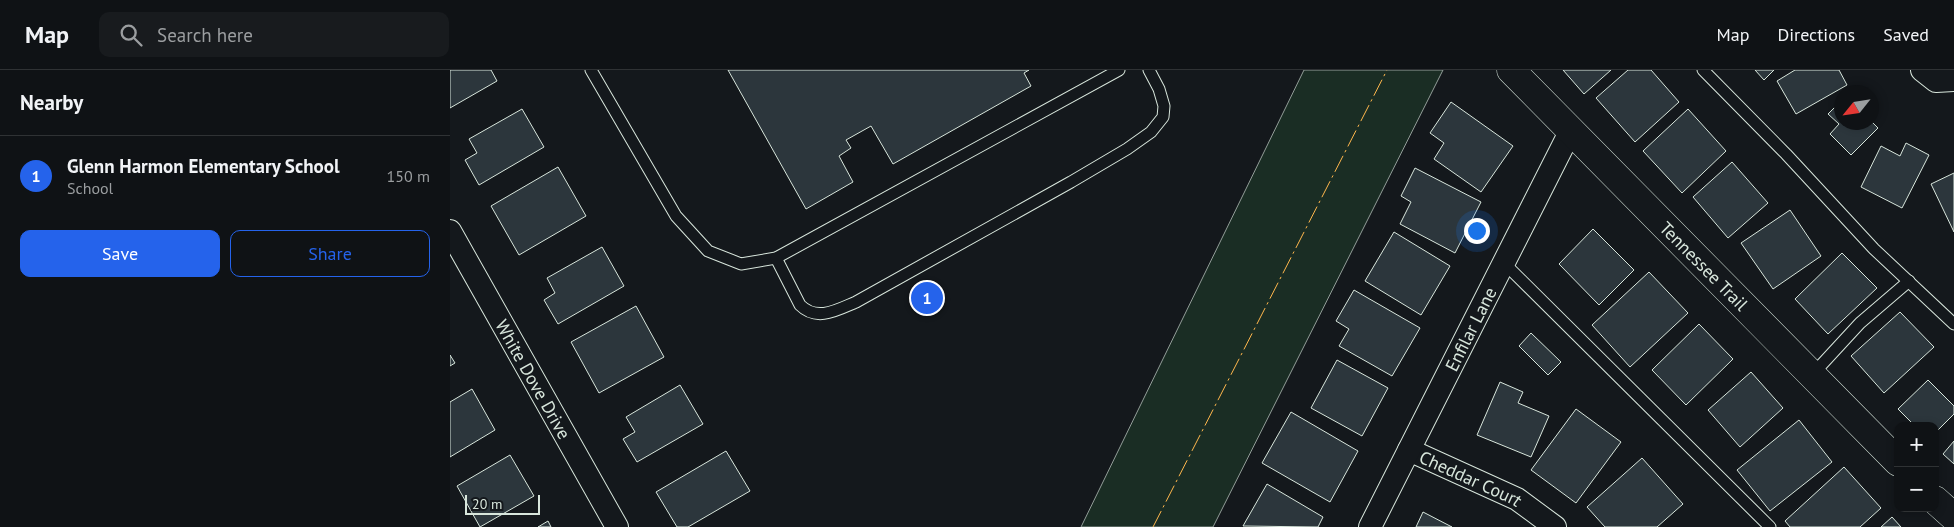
<!DOCTYPE html>
<html lang="en">
<head>
<meta charset="utf-8">
<style>
	:root { --surface:#0f1215; --page:#181b1e; --text:#f1f3f6; --muted:#9b9ea0; --line:#2f3234; --accent:#2563eb }
	body { margin:0; font-family:"PT Sans",sans-serif; background:var(--page); color:var(--text) }
	.controls { position:absolute; right:15px; bottom:15px; display:grid; overflow:hidden; border-radius:10px; box-shadow:0 2px 8px #0003 }
	.controls button { width:45px; height:45px; display:grid; place-items:center; padding:0; border:0; border-bottom:1px solid var(--line); background:var(--surface); color:var(--text); font:25px sans-serif }
	.compass { position:absolute; left:1384px; top:15px; width:45px; height:45px; border-radius:50%; background:var(--surface); box-shadow:0 2px 8px #0003; rotate:240deg }
	.scale { position:absolute; left:15px; bottom:12px; width:75px; box-sizing:border-box; padding-left:5px; border:2px solid #d8e6dc; border-top:0; font-size:14px; line-height:18px; white-space:nowrap; color:#d8e6dc; -webkit-text-stroke:4px #14181c; paint-order:stroke }
	.you { position:absolute; left:1026px; top:160px; width:18px; height:18px; margin:-12px; border:4px solid #fff; border-radius:50%; background:#1a73e8; box-shadow:0 0 0 8px #1a73e833 }
	.badge { display:grid; place-items:center; width:32px; height:32px; border-radius:50%; background:var(--accent); color:#fff; font-size:16px; font-weight:700 }
	.pin { position:absolute; translate:-50% -50%; border:2px solid #fff; box-shadow:0 1px 5px #0006 }
	.list { margin:0; padding:0; list-style:none }
	h2 { display:flex; justify-content:space-between; align-items:center; height:65px; margin:0; padding:0 20px; font-size:21px }
	h2 small { font-size:16px; font-weight:400; color:var(--muted) }
	.list li { display:grid; grid-template-columns:32px 1fr auto; gap:15px; align-items:center; box-sizing:border-box; height:80px; padding:0 20px; border-top:1px solid var(--line) }
	.list b { display:block; font-size:19px; white-space:nowrap }
	.list p { margin:0; font-size:16px; white-space:nowrap; color:var(--muted) }
	.list em { font-size:16px; font-style:normal; color:var(--muted) }
	.actions { display:flex; gap:10px; padding:15px 20px }
	.actions a { flex:1; padding:11px 0; border:1px solid var(--accent); border-radius:10px; text-align:center; font-size:18px; color:var(--accent) }
	.actions .main { background:var(--accent); color:#fff }
	.icon { flex:none; width:28px; height:28px; fill:none; stroke:currentColor; stroke-width:2; stroke-linecap:round; stroke-linejoin:round }
	.map { position:relative; flex:none; width:1504px; height:457px; overflow:hidden }
	header { display:flex; align-items:center; gap:30px; box-sizing:border-box; height:70px; padding:0 25px; background:var(--surface); border-bottom:1px solid var(--line) }
	header strong { font-size:24px }
	nav { display:flex; gap:28px; margin-inline-start:auto; font-size:18px }
	.search { width:350px; height:45px; background:var(--page); display:flex; align-items:center; gap:12px; box-sizing:border-box; padding:0 18px; border-radius:10px; color:var(--muted); font-size:19px }
	main { display:flex }
	aside { flex:1; background:var(--surface) }
	.map>svg:first-child { display:block }
	.green { fill:#1a2d24; stroke:#939e99 }
	.building { fill:#2c363c; stroke:#d8e6dc }
	.lines { fill:none; stroke-linecap:round; stroke-linejoin:round }
	.service-casing { stroke:#d8e6dc; stroke-width:13 }
	.minor-casing { stroke:#d8e6dc; stroke-width:24 }
	.tertiary-casing { stroke:#d8e6dc; stroke-width:29 }
	.service { stroke:#14181c; stroke-width:11 }
	.minor { stroke:#14181c; stroke-width:22 }
	.tertiary { stroke:#14181c; stroke-width:28 }
	.power { stroke:#ffb74d; stroke-width:1; stroke-dasharray:18 4 2.5 4; stroke-linecap:butt }
	.labels { text-anchor:middle; dominant-baseline:central; stroke-width:4; stroke-linejoin:round; paint-order:stroke }
	.street-label { font-size:18px; fill:#d8e6dc; stroke:#14181c }
</style>
</head>
<body>
<header>
<strong>Map</strong>
<div class="search"><svg class="icon" aria-label="search" viewBox="0 0 24 24"><circle cx="10" cy="10" r="6"/><path d="M15 15l6 6"/></svg>Search here</div>
<nav><a>Map</a><a>Directions</a><a>Saved</a></nav>
</header>
<main>
<aside>
<h2>Nearby<small></small></h2>
<ul class="list">
<li><span class="badge">1</span><div><b>Glenn Harmon Elementary School</b><p>School</p></div><em>150 m</em></li>
</ul>
<div class="actions"><a class="main">Save</a><a>Share</a></div>
</aside>
<div class="map">
<svg width="1504" height="457" viewBox="0 0 1504 457">
	<rect width="100%" height="100%" fill="#14181c"/>
	<path class="green" d="M 854,0 L 993,0 L 763,457 L 631,457 Z"/>
	<g class="building">
		<path d="M 0,0 L 41,0 L 47,11 L 0,38 Z"/>
		<path d="M 278,0 L 579,0 L 574,3 L 581,16 L 443,94 L 421,56 L 396,70 L 401,78 L 389,86 L 403,112 L 356,139 Z"/>
		<path d="M 1113,0 L 1161,0 L 1134,24 Z"/>
		<path d="M 1178,0 L 1201,0 L 1229,32 L 1185,72 L 1146,28 Z"/>
		<path d="M 1305,0 L 1324,0 L 1314,10 Z"/>
		<path d="M 1345,0 L 1389,0 L 1397,15 L 1346,44 L 1327,11 Z"/>
		<path d="M 1405,16 L 1411,22 L 1399,22 Z"/>
		<path d="M 1392,30 L 1392,52 L 1422,52 L 1428,58 L 1401,85 L 1380,64 L 1389,54 L 1378,44 Z"/>
		<path d="M 1001,32 L 1063,76 L 1031,122 L 984,89 L 994,73 L 980,63 Z"/>
		<path d="M 72,39 L 94,77 L 29,115 L 15,90 L 27,83 L 19,69 Z"/>
		<path d="M 1238,39 L 1276,81 L 1232,123 L 1193,81 Z"/>
		<path d="M 1456,73 L 1479,85 L 1452,138 L 1411,117 L 1431,76 L 1450,86 Z"/>
		<path d="M 1282,92 L 1318,133 L 1278,168 L 1243,127 Z"/>
		<path d="M 108,97 L 136,146 L 69,185 L 41,136 Z"/>
		<path d="M 965,98 L 1031,132 L 1005,183 L 950,154 L 961,132 L 951,126 Z"/>
		<path d="M 1504,103 L 1504,162 L 1481,114 Z"/>
		<path d="M 1340,140 L 1371,186 L 1323,219 L 1291,173 Z"/>
		<path d="M 1143,159 L 1184,200 L 1149,235 L 1109,194 Z"/>
		<path d="M 944,162 L 1000,196 L 971,245 L 915,211 Z"/>
		<path d="M 152,177 L 174,216 L 108,254 L 94,230 L 105,223 L 97,208 Z"/>
		<path d="M 1392,183 L 1427,218 L 1378,264 L 1345,229 Z"/>
		<path d="M 1199,202 L 1238,243 L 1180,297 L 1142,255 Z"/>
		<path d="M 904,220 L 970,258 L 942,306 L 889,276 L 899,259 L 886,251 Z"/>
		<path d="M 186,236 L 214,287 L 149,323 L 121,272 Z"/>
		<path d="M 1450,242 L 1484,277 L 1434,323 L 1401,286 Z"/>
		<path d="M 1249,254 L 1283,289 L 1236,335 L 1202,300 Z"/>
		<path d="M 1081,263 L 1111,292 L 1098,305 L 1069,276 Z"/>
		<path d="M 0,285 L 5,293 L 0,296 Z"/>
		<path d="M 887,290 L 938,318 L 912,366 L 861,338 Z"/>
		<path d="M 1301,302 L 1333,338 L 1290,377 L 1258,340 Z"/>
		<path d="M 1478,310 L 1504,336 L 1504,344 L 1485,363 L 1485,356 L 1465,356 L 1448,339 Z"/>
		<path d="M 1050,312 L 1073,322 L 1068,333 L 1099,346 L 1081,387 L 1027,365 Z"/>
		<path d="M 230,315 L 253,354 L 187,392 L 173,369 L 185,362 L 176,347 Z"/>
		<path d="M 22,319 L 45,360 L 0,387 L 0,332 Z"/>
		<path d="M 1126,339 L 1171,372 L 1126,433 L 1081,400 Z"/>
		<path d="M 841,342 L 908,381 L 880,432 L 812,393 Z"/>
		<path d="M 1349,350 L 1382,392 L 1320,441 L 1287,400 Z"/>
		<path d="M 1504,371 L 1504,394 L 1493,384 Z"/>
		<path d="M 276,381 L 300,421 L 238,457 L 227,457 L 206,422 Z"/>
		<path d="M 60,385 L 84,426 L 30,457 L 7,416 Z"/>
		<path d="M 1192,388 L 1233,434 L 1207,457 L 1155,457 L 1137,437 Z"/>
		<path d="M 1394,397 L 1431,438 L 1410,457 L 1340,457 L 1335,451 Z"/>
		<path d="M 817,414 L 873,447 L 868,457 L 793,456 Z"/>
		<path d="M 973,442 L 1002,457 L 966,457 Z"/>
		<path d="M 1442,447 L 1451,457 L 1431,457 Z"/>
		<path d="M 98,451 L 101,457 L 88,457 Z"/>
	</g>
	<g class="lines">
		<defs>
			<g id="service">
				<path d="M 141,0 L 226,146 L 258,181 L 291,194 L 326,188 L 669,0"/>
				<path d="M 1253,0 L 1336,84 L 1424,179 L 1504,254"/>
				<path d="M 326,188 L 350,235 C 367,252 387,240 406,232 L 621,112 L 677,79 L 701,62 L 713,47 L 714,36 L 709,19 L 699,0"/>
				<path d="M 1054,193 L 1320,457"/>
				<path d="M 1362,305 L 1410,253 L 1459,211"/>
			</g>
			<g id="minor">
				<path d="M 1472,0 L 1486,11 L 1504,10"/>
				<path id="s1" d="M 0,161 L 167,457"/>
				<path id="s2" d="M 959,380 L 1067,429 L 1105,457"/>
				<path id="s3" d="M 920,457 L 1121,60"/>
			</g>
			<g id="tertiary">
				<path id="s4" d="M 1061,0 L 1448,392"/>
				<path d="M 1485,430 L 1504,447"/>
			</g>
		</defs>
		<use href="#service" class="service-casing"/>
		<use href="#minor" class="minor-casing"/>
		<use href="#tertiary" class="tertiary-casing"/>
		<use href="#service" class="service"/>
		<use href="#minor" class="minor"/>
		<use href="#tertiary" class="tertiary"/>
		<path class="power" d="M 703,457 L 937,0"/>
	</g>
	<g class="labels">
		<g class="street-label">
			<text stroke="none"><textPath href="#s4" startOffset="275">Tennessee Trail</textPath></text>
			<text stroke="none"><textPath href="#s3" startOffset="222">Enfilar Lane</textPath></text>
			<text stroke="none"><textPath href="#s1" startOffset="170">White Dove Drive</textPath></text>
			<text stroke="none"><textPath href="#s2" startOffset="68">Cheddar Court</textPath></text>
		</g>
	</g>
</svg>
<div class="controls">
<button>+</button>
<button>−</button>
</div>
<svg class="compass" viewBox="-18 -18 36 36"><path d="M0-13l5 13h-10z" fill="#e53935"/><path d="M0 13l5-13h-10z" fill="#9b9ea0"/></svg>
<div class="scale">20 m</div>
<div class="you"></div>
<div class="pin badge" style="left:477px;top:228px">1</div>
</div>
</main>
</body>
</html>
